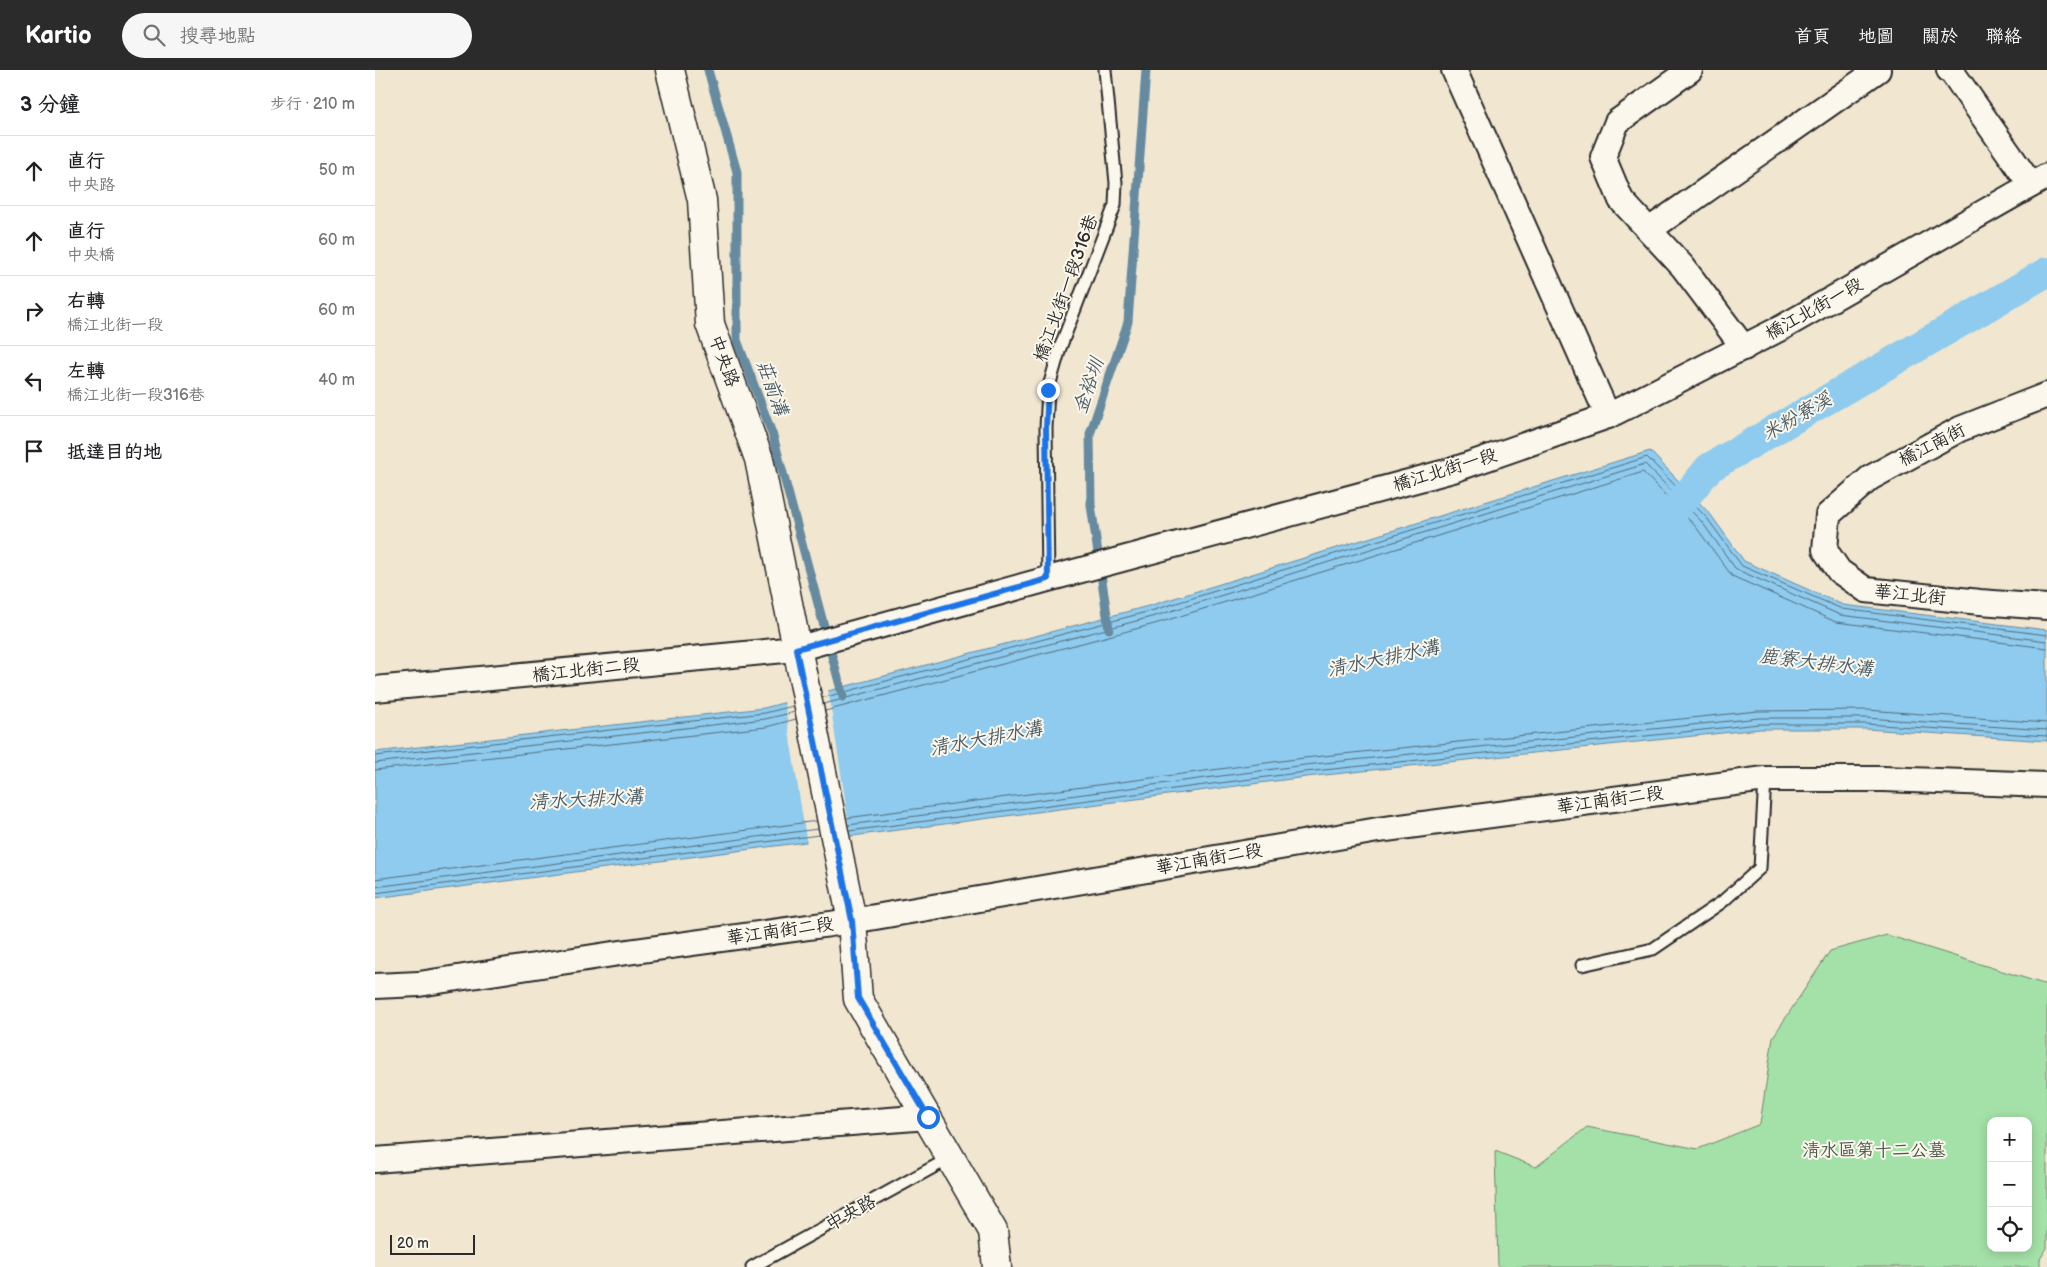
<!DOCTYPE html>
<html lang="zh-TW">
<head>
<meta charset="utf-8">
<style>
	:root { --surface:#fff; --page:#f6f6f6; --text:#202124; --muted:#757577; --line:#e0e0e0; --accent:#2b2b2b }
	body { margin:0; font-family:"Balsamiq Sans","LXGW WenKai TC",sans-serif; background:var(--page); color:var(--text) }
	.controls { position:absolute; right:15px; bottom:15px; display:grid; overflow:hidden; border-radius:10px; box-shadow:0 2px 12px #0003 }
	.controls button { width:45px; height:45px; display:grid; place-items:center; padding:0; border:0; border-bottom:1px solid var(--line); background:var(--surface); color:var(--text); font:25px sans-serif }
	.scale { position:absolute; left:15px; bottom:12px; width:85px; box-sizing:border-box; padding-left:5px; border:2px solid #2b2b2b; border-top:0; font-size:14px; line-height:18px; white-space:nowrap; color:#2b2b2b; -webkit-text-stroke:4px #fbf7ec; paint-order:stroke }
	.stop { position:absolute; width:15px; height:15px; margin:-11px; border:4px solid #1a73e8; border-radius:50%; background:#fff }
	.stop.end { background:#1a73e8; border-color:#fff; box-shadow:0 1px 5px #0008 }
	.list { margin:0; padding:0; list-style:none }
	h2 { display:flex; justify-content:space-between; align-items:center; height:65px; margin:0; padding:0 20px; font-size:21px }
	h2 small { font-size:16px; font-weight:400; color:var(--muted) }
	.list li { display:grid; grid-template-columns:32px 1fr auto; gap:15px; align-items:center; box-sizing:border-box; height:70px; padding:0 20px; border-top:1px solid var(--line) }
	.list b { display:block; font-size:19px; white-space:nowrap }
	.list p { margin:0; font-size:16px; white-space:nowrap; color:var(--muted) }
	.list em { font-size:16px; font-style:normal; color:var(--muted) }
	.icon { flex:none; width:28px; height:28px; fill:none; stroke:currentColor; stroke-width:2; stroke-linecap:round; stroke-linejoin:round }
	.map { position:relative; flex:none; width:1672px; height:1197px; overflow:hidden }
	header { display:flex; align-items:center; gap:30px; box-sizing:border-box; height:70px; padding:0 25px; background:var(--accent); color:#fff }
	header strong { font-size:24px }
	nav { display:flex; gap:28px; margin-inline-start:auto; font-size:18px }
	.search { width:350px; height:45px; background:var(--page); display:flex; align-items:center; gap:12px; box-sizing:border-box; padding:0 18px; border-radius:28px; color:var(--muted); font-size:19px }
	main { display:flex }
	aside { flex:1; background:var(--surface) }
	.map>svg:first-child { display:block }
	.green { fill:#a4e1a8; stroke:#68866a; fill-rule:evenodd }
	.water { fill:#8ecbee; stroke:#668ba0 }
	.pier { fill:#f1e6d0 }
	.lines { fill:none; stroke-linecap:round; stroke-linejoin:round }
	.shore { stroke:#536b79; stroke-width:1 }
	.stream { stroke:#668ba0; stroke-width:9 }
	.canal { stroke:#8ecbee; stroke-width:30 }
	.lane-casing { stroke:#2b2b2b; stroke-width:15 }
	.street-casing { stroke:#2b2b2b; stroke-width:28 }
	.secondary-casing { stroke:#2b2b2b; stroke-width:31 }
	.lane { stroke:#fbf7ec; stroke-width:11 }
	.street { stroke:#fbf7ec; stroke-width:24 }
	.secondary { stroke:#fbf7ec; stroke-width:28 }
	.route { stroke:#1a73e8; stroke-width:6 }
	.labels { text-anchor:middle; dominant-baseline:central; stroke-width:4; stroke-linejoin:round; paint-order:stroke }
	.street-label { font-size:18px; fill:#2b2b2b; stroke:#fbf7ec }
	.park-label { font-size:18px; fill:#49584a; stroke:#fbf7ec }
	.water-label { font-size:19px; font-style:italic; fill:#495b66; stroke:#fbf7ec }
</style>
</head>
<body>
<header>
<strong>Kartio</strong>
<div class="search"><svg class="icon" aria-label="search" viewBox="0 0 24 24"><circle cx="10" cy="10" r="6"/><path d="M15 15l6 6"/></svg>搜尋地點</div>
<nav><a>首頁</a><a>地圖</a><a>關於</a><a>聯絡</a></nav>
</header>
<main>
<aside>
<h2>3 分鐘<small>步行 · 210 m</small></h2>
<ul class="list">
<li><svg class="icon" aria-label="ahead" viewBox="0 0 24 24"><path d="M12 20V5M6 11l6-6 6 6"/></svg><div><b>直行</b><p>中央路</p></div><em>50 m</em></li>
<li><svg class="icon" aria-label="ahead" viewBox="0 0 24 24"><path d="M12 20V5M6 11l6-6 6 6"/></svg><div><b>直行</b><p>中央橋</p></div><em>60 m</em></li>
<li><svg class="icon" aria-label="right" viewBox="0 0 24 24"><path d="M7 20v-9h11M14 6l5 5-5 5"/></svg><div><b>右轉</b><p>橋江北街一段</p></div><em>60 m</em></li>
<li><svg class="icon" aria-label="left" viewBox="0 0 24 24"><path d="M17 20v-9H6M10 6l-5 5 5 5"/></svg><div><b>左轉</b><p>橋江北街一段316巷</p></div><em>40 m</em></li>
<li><svg class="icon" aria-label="arrive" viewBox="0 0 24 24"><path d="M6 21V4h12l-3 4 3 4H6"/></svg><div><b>抵達目的地</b></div></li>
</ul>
</aside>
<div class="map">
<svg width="1672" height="1197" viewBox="0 0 1672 1197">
	<rect width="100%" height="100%" fill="#f1e6d0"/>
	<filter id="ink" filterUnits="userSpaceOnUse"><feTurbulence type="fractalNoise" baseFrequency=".02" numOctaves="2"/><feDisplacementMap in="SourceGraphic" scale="10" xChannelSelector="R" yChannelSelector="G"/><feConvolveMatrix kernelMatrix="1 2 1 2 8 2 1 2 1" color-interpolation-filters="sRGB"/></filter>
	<g filter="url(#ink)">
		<path class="green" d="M 1512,865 L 1672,915 L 1672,1178 L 1665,1189 L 1665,1197 L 1123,1197 L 1120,1081 L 1161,1097 L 1212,1057 L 1323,1079 L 1385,1054 L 1398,967 L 1455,881 ZM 1616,1051 L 1653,1051 L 1653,1178 L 1616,1178 Z"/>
		<path class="water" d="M 1275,381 L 1336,445 L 1369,491 L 1468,535 L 1672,560 L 1672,671 L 1491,659 L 1385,659 L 931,707 L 0,828 L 0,682 L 389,638 L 777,535 Z"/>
		<path class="pier" d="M 453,619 L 476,768 L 432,774 L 409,630 Z"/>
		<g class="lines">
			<g class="shore">
				<path d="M 447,628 L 779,540 L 1272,387 L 1332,448 L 1367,496 L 1467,539 L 1672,565"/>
				<path d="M 449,634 L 780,546 L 1270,394 L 1327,452 L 1360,498 L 1365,501 L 1465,545 L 1672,571"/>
				<path d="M 450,641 L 783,553 L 1268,402 L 1321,457 L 1357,506 L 1461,552 L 1672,578"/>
				<path d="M 0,686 L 390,643 L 418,636"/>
				<path d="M 0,693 L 390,649 L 420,642"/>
				<path d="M 0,700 L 391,657 L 421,649"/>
				<path d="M 471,748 L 929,688 L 1383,641 L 1492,640 L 1672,653"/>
				<path d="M 473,755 L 930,695 L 1384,648 L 1491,648 L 1672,660"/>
				<path d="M 474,761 L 930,702 L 1384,654 L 1491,654 L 1672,666"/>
				<path d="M 0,809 L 442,751"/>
				<path d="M 0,817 L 443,759"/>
				<path d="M 0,823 L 444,765"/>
			</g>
			<g class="stream">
				<path d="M 333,0 L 362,102 L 362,270 L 398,366 L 468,627"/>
				<path d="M 734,559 L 716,435 L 715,364 L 753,252 L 771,0"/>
			</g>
			<path class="canal" d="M 1289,453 L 1334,398 L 1672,202"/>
			<defs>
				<g id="lane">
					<path d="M 673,509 L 671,358 L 673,320 L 685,278 L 740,135 L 741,113 L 730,0"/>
					<path d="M 1207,895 L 1278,879 L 1347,832 L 1385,798 L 1390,709"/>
					<path d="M 377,1197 L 575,1088"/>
				</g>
				<g id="street">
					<path d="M 1079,0 L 1233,346"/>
					<path d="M 1315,0 L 1242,52 L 1228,87 L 1246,130 L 1308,197 L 1369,278"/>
					<path d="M 1574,0 L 1577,2 L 1656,115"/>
					<path d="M 1274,160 L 1503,0"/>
					<path d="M 1672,325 L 1585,359 L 1495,408 L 1453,445 L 1450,480 L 1464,501 L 1491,520 L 1605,532 L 1672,537"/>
					<path d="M 0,619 L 421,579 L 673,509 L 1078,400 L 1233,346 L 1408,257 L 1672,106"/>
					<path d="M 0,916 L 44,914 L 238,884 L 477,851 L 1003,760 L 1390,709 L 1508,709 L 1672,715"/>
					<path d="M 0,1090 L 553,1047"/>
				</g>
				<path id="secondary" d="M 295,0 L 327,130 L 335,254 L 384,389 L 477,851 L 483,929 L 618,1161 L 622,1197"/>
			</defs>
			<use href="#lane" class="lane-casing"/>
			<use href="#street" class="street-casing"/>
			<use href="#secondary" class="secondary-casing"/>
			<use href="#lane" class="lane"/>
			<use href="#street" class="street"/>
			<use href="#secondary" class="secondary"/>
		</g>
	</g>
	<g class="lines" filter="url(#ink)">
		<path class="route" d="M 553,1047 L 483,928 L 477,851 L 421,579 L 673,509 L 671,358 L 673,320"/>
	</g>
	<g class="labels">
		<g class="street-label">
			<text transform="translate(691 218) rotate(-70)">橋江北街一段316巷</text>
			<text transform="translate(1439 239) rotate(-29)">橋江北街一段</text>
			<text transform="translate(349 291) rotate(70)">中央路</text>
			<text transform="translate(1557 375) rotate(-27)">橋江南街</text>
			<text transform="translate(1070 400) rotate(-17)">橋江北街一段</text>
			<text transform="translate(1535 525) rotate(6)">華江北街</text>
			<text transform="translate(211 600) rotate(-6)">橋江北街二段</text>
			<text transform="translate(1235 730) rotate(-8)">華江南街二段</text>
			<text transform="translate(834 789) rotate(-10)">華江南街二段</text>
			<text transform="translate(405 861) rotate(-8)">華江南街二段</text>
			<text transform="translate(476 1143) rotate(-29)">中央路</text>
		</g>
		<g class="park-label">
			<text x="1499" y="1080">清水區第十二公墓</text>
		</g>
		<g class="water-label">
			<text transform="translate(714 316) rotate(-71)">金裕圳</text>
			<text transform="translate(397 318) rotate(70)">莊前溝</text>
			<text transform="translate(1422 347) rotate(-30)">米粉寮溪</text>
			<text transform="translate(1008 589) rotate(-12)">清水大排水溝</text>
			<text transform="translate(1441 593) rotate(7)">鹿寮大排水溝</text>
			<text transform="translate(611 669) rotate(-11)">清水大排水溝</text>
			<text transform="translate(211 730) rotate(-3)">清水大排水溝</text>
		</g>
	</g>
</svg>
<div class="controls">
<button>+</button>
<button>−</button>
<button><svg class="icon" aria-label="locate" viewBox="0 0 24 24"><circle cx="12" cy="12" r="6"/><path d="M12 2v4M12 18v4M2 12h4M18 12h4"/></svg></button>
</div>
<div class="scale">20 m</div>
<div class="stop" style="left:553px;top:1047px"></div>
<div class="stop end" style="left:673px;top:320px"></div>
</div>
</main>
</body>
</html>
